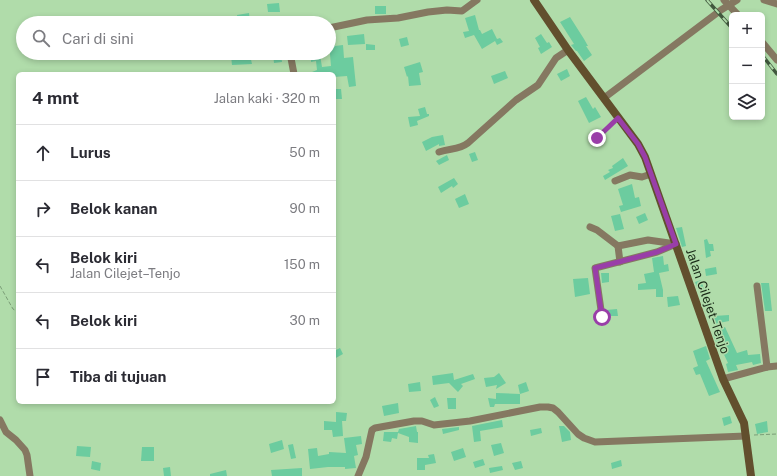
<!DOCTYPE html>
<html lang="id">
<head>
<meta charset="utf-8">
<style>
	:root { --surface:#fff; --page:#f2f2f3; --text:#2b2b33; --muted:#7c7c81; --line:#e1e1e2 }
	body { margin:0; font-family:"Public Sans",sans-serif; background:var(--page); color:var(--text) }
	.controls { position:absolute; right:12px; top:12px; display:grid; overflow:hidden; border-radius:6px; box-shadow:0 2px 6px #0003 }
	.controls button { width:36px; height:36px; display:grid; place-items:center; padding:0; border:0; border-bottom:1px solid var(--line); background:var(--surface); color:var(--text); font:20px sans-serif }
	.stop { position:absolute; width:12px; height:12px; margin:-9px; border:3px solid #993ea8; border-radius:50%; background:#fff }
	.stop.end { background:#993ea8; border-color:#fff; box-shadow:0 1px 4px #0008 }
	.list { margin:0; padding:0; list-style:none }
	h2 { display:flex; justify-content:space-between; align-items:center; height:52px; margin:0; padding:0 16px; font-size:17px }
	h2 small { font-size:13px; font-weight:400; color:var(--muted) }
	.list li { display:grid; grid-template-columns:26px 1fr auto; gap:12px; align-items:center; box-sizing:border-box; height:56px; padding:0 16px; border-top:1px solid var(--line) }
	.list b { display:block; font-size:15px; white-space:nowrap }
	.list p { margin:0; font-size:13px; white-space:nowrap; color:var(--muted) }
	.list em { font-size:13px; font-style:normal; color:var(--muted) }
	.icon { flex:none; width:22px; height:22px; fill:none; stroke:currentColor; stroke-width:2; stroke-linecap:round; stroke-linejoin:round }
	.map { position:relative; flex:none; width:777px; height:476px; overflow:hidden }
	.search { position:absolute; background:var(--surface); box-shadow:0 2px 6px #0003; left:16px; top:16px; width:320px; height:44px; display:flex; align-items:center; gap:10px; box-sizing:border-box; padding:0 14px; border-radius:22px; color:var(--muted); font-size:15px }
	.panel { position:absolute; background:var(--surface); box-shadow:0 2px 6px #0003; left:16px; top:72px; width:320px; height:332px; border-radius:6px }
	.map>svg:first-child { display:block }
	.building { fill:#6ccc9f }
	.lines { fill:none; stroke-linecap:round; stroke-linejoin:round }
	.path { stroke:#7b9e77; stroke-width:1; stroke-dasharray:4 2; stroke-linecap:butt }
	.minor { stroke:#857861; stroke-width:7 }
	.secondary { stroke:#624f2d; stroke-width:8 }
	.rail-casing { stroke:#41593e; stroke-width:3.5 }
	.rail { stroke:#b0dcaa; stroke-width:2; stroke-dasharray:6; stroke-linecap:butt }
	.route { stroke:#993ea8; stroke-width:5 }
	.labels { text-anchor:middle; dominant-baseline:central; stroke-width:3; stroke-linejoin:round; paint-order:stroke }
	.street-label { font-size:13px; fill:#1a2b18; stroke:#b0dcaa }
</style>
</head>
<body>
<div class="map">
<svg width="777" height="476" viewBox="0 0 777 476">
	<rect width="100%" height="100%" fill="#b0dcaa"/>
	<g class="building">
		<path d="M 279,3 L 280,12 L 268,12 L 267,4 Z"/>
		<rect x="375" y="6" width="11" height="8"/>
		<path d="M 249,13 L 250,23 L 238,23 L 237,15 Z"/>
		<path d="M 475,15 L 479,30 L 480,30 L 482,34 L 492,29 L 497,39 L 500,38 L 503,42 L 497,45 L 495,41 L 482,49 L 474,35 L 465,38 L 463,32 L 469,31 L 465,18 Z"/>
		<path d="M 570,17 L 584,39 L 588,46 L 586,46 L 592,55 L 584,61 L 577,51 L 576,51 L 571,45 L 574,44 L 560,22 Z"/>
		<path d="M 364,34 L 365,44 L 348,45 L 347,36 Z"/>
		<path d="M 541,34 L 547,43 L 549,42 L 552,47 L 541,54 L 538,48 L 540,47 L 535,38 Z"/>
		<path d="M 407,37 L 409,45 L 401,47 L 399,39 Z"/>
		<path d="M 329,42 L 334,42 L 335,46 L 343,45 L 344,58 L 353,57 L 356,86 L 349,87 L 347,76 L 334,77 L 334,74 L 307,74 L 317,70 L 316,61 L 311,62 L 311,56 L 320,55 L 322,67 L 331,66 Z"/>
		<path d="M 366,44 L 375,45 L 375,50 L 366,50 Z"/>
		<path d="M 281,53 L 282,62 L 274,63 L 273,54 Z"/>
		<path d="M 250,55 L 252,64 L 232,65 L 231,56 Z"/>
		<path d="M 420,62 L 423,72 L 419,73 L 421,85 L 409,86 L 408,76 L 407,77 L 404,67 Z"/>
		<path d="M 567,69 L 570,76 L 561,81 L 557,74 Z"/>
		<path d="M 505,71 L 508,78 L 494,84 L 491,76 Z"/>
		<path d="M 334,89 L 341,89 L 342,99 L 334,99 Z"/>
		<path d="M 586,97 L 593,109 L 595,107 L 601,117 L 589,123 L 578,101 Z"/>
		<path d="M 425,107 L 427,114 L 429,114 L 429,116 L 417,121 L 418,125 L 410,127 L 408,117 L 420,116 L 418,109 Z"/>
		<path d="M 443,135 L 445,145 L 439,146 L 439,144 L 426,151 L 422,142 L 432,137 Z"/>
		<path d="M 475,152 L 478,160 L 472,162 L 469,154 Z"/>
		<path d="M 447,155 L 449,160 L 439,165 L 436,161 Z"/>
		<path d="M 623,158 L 628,166 L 605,180 L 603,176 L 610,172 L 608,170 L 613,168 L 612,166 Z"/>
		<path d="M 454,178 L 458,184 L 453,188 L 452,186 L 441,193 L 438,187 Z"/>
		<path d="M 632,184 L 635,198 L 639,197 L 641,206 L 621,212 L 619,206 L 623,205 L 618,189 Z"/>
		<path d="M 465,194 L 469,204 L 459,208 L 455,199 Z"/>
		<path d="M 645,213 L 648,220 L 639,224 L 636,217 Z"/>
		<path d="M 620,214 L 624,229 L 615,231 L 611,216 Z"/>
		<path d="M 682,227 L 686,246 L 682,247 L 676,228 Z"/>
		<path d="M 707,239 L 709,244 L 713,244 L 714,251 L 710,251 L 711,256 L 706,258 L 704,240 Z"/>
		<path d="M 663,256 L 664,265 L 668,264 L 669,271 L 659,273 L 663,290 L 663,297 L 656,297 L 656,289 L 638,290 L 638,284 L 646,283 L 644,274 L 654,272 L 652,258 Z"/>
		<path d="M 716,267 L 717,274 L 706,276 L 705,269 Z"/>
		<path d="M 601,273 L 609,273 L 609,282 L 602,283 Z"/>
		<path d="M 588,278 L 590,294 L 575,297 L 573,279 Z"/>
		<path d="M 701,280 L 704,289 L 708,288 L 711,293 L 703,296 L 699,287 L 697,287 L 695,282 Z"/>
		<path d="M 761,283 L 769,283 L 772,311 L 765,311 Z"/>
		<path d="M 678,296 L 680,305 L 668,307 L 667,297 Z"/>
		<path d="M 617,309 L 618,316 L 607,316 L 606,310 Z"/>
		<path d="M 729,315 L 729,321 L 714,324 L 714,316 Z"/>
		<path d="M 725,327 L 737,353 L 747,350 L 748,355 L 760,354 L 761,363 L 753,365 L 752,362 L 736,365 L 738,370 L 728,372 L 726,364 L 728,363 L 718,342 L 716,342 L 713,334 Z"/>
		<path d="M 706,346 L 710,359 L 706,361 L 720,392 L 709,396 L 700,374 L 696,375 L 693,368 L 698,366 L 693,351 Z"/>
		<path d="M 340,348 L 343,354 L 334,359 L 334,351 Z"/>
		<path d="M 453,373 L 454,380 L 473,374 L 475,379 L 461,384 L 463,386 L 458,392 L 449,383 L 433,385 L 432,376 Z"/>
		<path d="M 499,373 L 506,383 L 496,389 L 497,385 L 486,387 L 484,378 L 494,377 Z"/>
		<path d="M 420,382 L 421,391 L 409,392 L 408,384 Z"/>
		<path d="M 526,382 L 529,391 L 520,394 L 520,404 L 495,404 L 494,407 L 490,407 L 488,398 L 496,399 L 496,393 L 520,394 L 518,385 Z"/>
		<path d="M 435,397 L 439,406 L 434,408 L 430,400 Z"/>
		<path d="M 447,398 L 456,398 L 456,409 L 448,409 Z"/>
		<path d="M 398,403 L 399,413 L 384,416 L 382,406 Z"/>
		<path d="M 336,412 L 347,413 L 346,421 L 342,421 L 343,436 L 333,437 L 332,430 L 324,430 L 324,421 L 336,422 Z"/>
		<path d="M 730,416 L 732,423 L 724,426 L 722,418 Z"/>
		<path d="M 502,420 L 503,427 L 480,431 L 481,441 L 474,442 L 472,426 Z"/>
		<path d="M 767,421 L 768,432 L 757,434 L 755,424 Z"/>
		<path d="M 416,426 L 417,432 L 418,432 L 418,443 L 409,442 L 409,437 L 398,433 L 397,439 L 392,438 L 391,442 L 383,441 L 384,432 L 398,432 L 399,429 Z"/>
		<path d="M 559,426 L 564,426 L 570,432 L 571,440 L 562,442 Z"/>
		<path d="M 459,427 L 459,430 L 443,434 L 442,429 Z"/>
		<path d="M 541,428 L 542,433 L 531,436 L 530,430 Z"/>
		<path d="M 361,436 L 362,444 L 356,445 L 358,455 L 354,456 L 356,468 L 345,469 L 345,467 L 328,467 L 310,469 L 308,449 L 317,448 L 318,456 L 329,454 L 329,452 L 346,453 L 344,438 Z"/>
		<path d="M 282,440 L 284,449 L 271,453 L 269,444 Z"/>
		<path d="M 501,443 L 504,453 L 494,456 L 491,445 Z"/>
		<path d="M 293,444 L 296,458 L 291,459 L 288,445 Z"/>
		<path d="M 77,446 L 91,447 L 90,457 L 76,456 Z"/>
		<path d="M 142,447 L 154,447 L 154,461 L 141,461 Z"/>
		<path d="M 463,448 L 466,457 L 454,461 L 451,452 Z"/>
		<path d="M 434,454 L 436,463 L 425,465 L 425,470 L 417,470 L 417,458 L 429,458 L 428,455 Z"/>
		<path d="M 483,459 L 485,465 L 475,468 L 473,462 Z"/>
		<path d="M 621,460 L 622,466 L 612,469 L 611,463 Z"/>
		<path d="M 92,461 L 101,463 L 100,471 L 91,469 Z"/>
		<path d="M 521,461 L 523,468 L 515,470 L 512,463 Z"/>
		<path d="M 502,466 L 503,470 L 490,473 L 489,468 Z"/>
		<path d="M 170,467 L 171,476 L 164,476 L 163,468 Z"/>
		<path d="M 302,468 L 302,476 L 272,476 L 271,470 Z"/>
		<path d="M 226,470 L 227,476 L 210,476 L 210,474 Z"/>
	</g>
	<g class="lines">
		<g class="path">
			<path d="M 597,138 L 613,122"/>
			<path d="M 0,286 L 13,309 L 18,312"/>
			<path d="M 754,435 L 777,434"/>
		</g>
		<g class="minor">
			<path d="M 724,0 L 738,15"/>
			<path d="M 764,0 L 777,4"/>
			<path d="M 329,28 L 367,20 L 398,18 L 428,12 L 447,10 L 462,11 L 477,0"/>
			<path d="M 762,42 L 777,60"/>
			<path d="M 290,53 L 294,74"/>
			<path d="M 604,98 L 721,10 L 737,0"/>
			<path d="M 439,152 C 450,148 459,150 468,143 L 516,100 L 538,85 L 556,58 L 568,50"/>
			<path d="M 615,181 L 630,175 L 642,177 L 651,174"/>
			<path d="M 590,227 L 597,230 L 618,246 L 648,240 L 676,244"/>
			<path d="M 618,246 L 620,262"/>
			<path d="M 602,317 L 595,268 L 657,252 L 676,244"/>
			<path d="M 767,367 L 777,366"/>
			<path d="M 723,379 L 767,367 L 757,286"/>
			<path d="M 0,420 L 6,432 L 16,440 L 25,450 L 27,455 L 30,476"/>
			<path d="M 358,476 L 366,457 L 372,430 L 375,428 L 414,421 L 422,421 L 434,425 L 470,421 L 540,407 L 548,407 L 553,408 L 558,412 L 578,434 L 584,438 L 595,442 L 746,436"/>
		</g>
		<path class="secondary" d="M 534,0 L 568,50 L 638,144 L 645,157 L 723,379 L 744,423 L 751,476"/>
		<defs>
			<g id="rail">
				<path d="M 707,0 L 732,28"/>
				<path d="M 762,55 L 777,74"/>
			</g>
		</defs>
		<use href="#rail" class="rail-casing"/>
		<use href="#rail" class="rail"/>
	</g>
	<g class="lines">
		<path class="route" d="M 597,138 L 618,118 L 638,144 L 645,157 L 676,244 L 657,252 L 595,268 L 602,317"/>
	</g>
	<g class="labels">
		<g class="street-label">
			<text transform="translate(708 301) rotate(71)">Jalan Cilejet–Tenjo</text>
		</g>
	</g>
</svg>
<div class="controls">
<button>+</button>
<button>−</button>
<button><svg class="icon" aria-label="layers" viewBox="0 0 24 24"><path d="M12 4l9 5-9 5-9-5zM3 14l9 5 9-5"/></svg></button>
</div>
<div class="stop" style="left:602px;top:317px"></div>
<div class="stop end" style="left:597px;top:138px"></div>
<div class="search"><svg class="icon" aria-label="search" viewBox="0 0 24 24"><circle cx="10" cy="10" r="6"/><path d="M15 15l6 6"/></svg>Cari di sini</div>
<section class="panel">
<h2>4 mnt<small>Jalan kaki · 320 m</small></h2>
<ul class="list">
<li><svg class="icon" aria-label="ahead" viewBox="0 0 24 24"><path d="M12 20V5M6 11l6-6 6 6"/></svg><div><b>Lurus</b></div><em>50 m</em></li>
<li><svg class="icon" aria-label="right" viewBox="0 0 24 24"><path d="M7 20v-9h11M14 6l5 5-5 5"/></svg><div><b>Belok kanan</b></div><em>90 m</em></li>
<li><svg class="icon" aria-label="left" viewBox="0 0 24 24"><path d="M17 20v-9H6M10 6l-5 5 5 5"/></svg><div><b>Belok kiri</b><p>Jalan Cilejet–Tenjo</p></div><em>150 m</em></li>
<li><svg class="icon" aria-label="left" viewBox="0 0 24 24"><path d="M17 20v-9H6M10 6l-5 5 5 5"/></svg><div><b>Belok kiri</b></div><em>30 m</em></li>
<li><svg class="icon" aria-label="arrive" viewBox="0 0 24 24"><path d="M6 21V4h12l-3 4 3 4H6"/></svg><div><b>Tiba di tujuan</b></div></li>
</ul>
</section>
</div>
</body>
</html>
